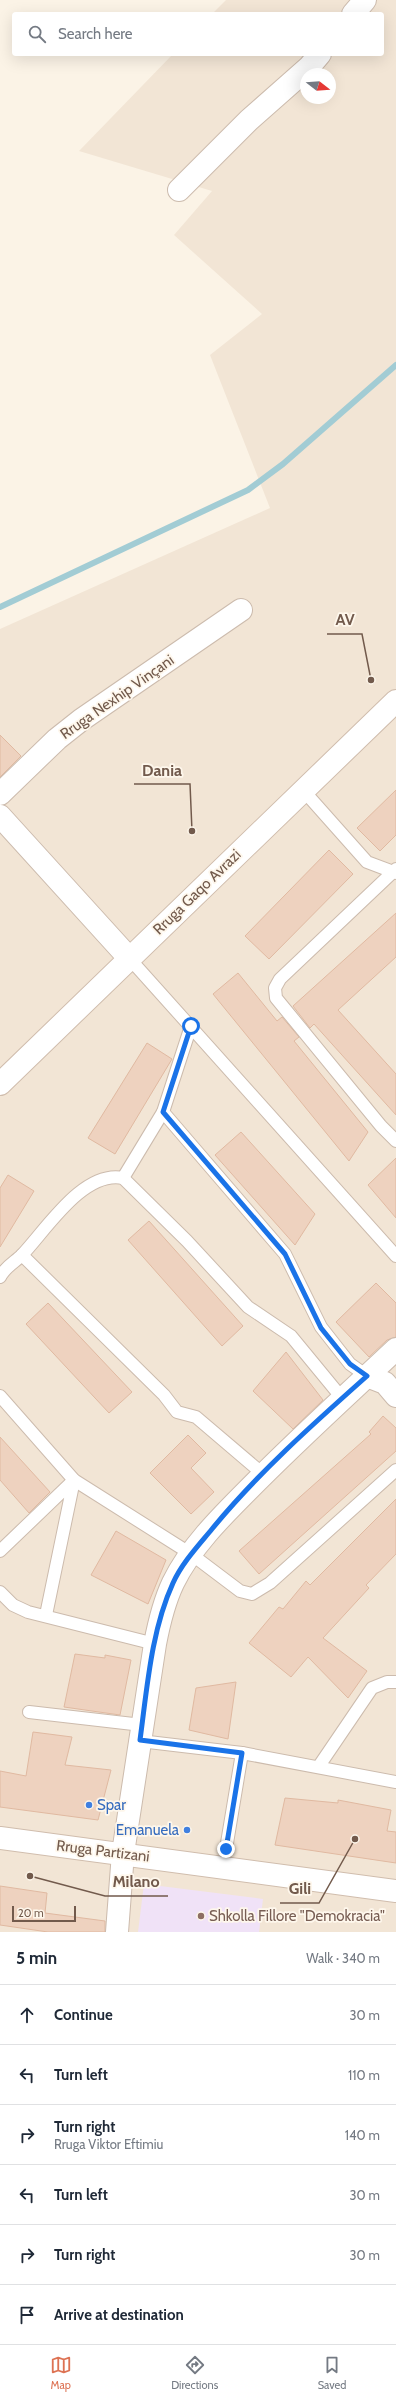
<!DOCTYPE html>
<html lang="en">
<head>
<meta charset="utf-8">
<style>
	:root { --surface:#fff; --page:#f2f2f3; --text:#1f2937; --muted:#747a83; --line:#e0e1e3; --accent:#dd7253 }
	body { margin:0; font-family:Cabin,sans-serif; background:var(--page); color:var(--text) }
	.compass { position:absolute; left:300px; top:68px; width:36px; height:36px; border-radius:50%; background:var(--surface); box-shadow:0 4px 16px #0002; rotate:107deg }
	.scale { position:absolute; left:12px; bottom:10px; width:64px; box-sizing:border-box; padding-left:4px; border:2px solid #725a4c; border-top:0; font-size:11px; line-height:14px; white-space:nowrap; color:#725a4c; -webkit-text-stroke:3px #fef7ec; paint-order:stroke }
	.stop { position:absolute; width:12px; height:12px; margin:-9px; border:3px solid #1a73e8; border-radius:50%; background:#fff }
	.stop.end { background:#1a73e8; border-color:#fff; box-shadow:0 1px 4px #0008 }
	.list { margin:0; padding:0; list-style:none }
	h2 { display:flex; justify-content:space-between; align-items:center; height:52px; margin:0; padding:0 16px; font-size:17px }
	h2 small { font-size:13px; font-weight:400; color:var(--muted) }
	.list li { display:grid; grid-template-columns:26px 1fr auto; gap:12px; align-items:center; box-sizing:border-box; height:60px; padding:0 16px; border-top:1px solid var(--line) }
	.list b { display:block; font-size:15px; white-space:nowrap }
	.list p { margin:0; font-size:13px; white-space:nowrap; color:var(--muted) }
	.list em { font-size:13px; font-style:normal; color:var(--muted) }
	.icon { flex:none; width:22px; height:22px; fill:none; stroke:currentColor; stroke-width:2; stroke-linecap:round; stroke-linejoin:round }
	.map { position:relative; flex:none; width:396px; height:1932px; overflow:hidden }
	.search { position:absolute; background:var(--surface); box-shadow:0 4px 16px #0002; left:12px; right:12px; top:12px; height:44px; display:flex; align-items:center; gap:10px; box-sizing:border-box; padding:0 14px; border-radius:4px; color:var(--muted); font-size:15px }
	.sheet { height:412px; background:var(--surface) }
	nav { display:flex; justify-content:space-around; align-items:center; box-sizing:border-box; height:56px; border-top:1px solid var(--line); background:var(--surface); font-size:11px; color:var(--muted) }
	nav a { display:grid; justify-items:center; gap:2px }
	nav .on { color:var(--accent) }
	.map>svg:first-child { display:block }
	.residential { fill:#f2e5d5; fill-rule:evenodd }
	.education { fill:#f0e2f7 }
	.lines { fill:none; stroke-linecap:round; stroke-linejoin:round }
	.stream { stroke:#a2ccd4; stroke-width:6 }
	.building { fill:#eed2bf; stroke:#e0b9a1 }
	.lane-casing { stroke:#ccbbad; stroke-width:14 }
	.street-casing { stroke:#ccbbad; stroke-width:24 }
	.secondary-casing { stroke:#d0bdad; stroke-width:24 }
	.lane { stroke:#fff; stroke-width:12 }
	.street { stroke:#fff; stroke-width:22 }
	.secondary { stroke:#fff; stroke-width:22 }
	.route { stroke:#1a73e8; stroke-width:5 }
	.shop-dot { fill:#3f7fe0; stroke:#fef7ec; stroke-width:1.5 }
	.education-dot { fill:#8d6e63; stroke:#fef7ec; stroke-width:1.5 }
	.labels { text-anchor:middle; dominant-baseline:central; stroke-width:3.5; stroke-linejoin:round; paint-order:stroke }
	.street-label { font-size:15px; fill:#725a4c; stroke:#fef7ec }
	.shop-label { font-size:15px; fill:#366cbe; stroke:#fef7ec; text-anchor:start }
	.education-label { font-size:15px; fill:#785e54; stroke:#fef7ec; text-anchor:start }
	.leader { fill:none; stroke:#725a4c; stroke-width:1.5 }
	.callout-dot { fill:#725a4c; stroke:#fef7ec; stroke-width:1.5 }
	.callout-label { font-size:16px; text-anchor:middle; font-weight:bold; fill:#725a4c; stroke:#fef7ec; stroke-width:3.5; stroke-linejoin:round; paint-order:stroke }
</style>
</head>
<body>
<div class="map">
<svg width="396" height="1932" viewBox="0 0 396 1932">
	<rect width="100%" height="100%" fill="#fbf3e6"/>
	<path class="residential" d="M 226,0 L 396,0 L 396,1932 L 0,1932 L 0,629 L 270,508 L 210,355 L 262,314 L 174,235 L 212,191 L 79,151 L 173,54 L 382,54 L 382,14 L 212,14 ZM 306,74 L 330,74 L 330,98 L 306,98 Z"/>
	<path class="education" d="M 144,1884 L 263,1899 L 259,1932 L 138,1932 Z"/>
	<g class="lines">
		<path class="stream" d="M 0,607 L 248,490 L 283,464 L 396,365"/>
	</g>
	<g class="building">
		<path d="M 0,735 L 21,756 L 0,777 Z"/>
		<path d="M 396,790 L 396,835 L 380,851 L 357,828 Z"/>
		<path d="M 329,850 L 353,874 L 269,959 L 245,936 Z"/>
		<path d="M 396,913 L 396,957 L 338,1010 L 396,1074 L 396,1115 L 314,1024 L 310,1028 L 293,1006 Z"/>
		<path d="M 238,973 L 277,1021 L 282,1017 L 299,1037 L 294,1041 L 368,1132 L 349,1161 L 213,994 Z"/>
		<path d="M 147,1043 L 172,1059 L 115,1154 L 88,1138 Z"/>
		<path d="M 241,1132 L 315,1214 L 295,1245 L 215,1155 Z"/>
		<path d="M 396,1158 L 396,1218 L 368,1185 Z"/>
		<path d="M 8,1175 L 34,1191 L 0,1247 L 0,1188 Z"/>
		<path d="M 149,1221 L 243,1326 L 222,1346 L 128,1240 Z"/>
		<path d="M 376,1283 L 396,1303 L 396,1337 L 387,1340 L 369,1357 L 336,1322 Z"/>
		<path d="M 48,1303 L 132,1392 L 109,1413 L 26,1324 Z"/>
		<path d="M 286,1352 L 323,1400 L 293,1429 L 253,1391 Z"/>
		<path d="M 383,1416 L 396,1428 L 396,1451 L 259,1574 L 239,1551 L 371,1434 L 369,1432 Z"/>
		<path d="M 188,1435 L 206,1453 L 191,1468 L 214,1492 L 191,1514 L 150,1473 Z"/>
		<path d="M 0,1437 L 50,1492 L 29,1513 L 0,1480 Z"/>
		<path d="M 396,1499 L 396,1554 L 366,1585 L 369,1588 L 323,1638 L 367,1671 L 348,1698 L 308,1657 L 291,1677 L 249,1643 L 279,1607 L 283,1609 L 306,1581 L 310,1585 Z"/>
		<path d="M 116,1531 L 166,1560 L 148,1604 L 91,1575 Z"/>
		<path d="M 75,1654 L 105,1658 L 105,1655 L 131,1660 L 120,1715 L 64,1707 Z"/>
		<path d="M 236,1682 L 228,1739 L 189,1730 L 196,1688 Z"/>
		<path d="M 33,1732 L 72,1737 L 65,1765 L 111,1770 L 98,1820 L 0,1807 L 0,1771 L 26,1776 Z"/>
		<path d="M 285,1798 L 338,1803 L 338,1800 L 391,1810 L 387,1831 L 396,1832 L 396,1863 L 275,1845 Z"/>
		<path d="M 0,1886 L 47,1893 L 45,1913 L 105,1921 L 105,1932 L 48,1932 L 0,1925 Z"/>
	</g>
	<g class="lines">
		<defs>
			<g id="lane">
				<path d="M 303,790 L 367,862 L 396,873"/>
				<path d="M 396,869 L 280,979 L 275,988 L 276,998 L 381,1126 L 396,1141"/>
				<path d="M 129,958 L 396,1256"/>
				<path d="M 163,1112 L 285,1254 L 321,1327 L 350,1364 L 367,1376"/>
				<path d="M 123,1178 L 163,1112 L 191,1026"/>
				<path d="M 22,1255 L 164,1395 L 177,1412 L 196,1417 L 263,1474"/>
				<path d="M 0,1277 C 5,1267 15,1262 22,1255 C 46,1230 83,1170 123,1178 L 187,1241 L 248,1307 L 291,1336 L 342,1398"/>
				<path d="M 0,1396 L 74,1480 L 191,1554 L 240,1591 L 252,1594 L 270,1583 L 396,1470"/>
				<path d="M 0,1551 L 74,1480 L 46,1615"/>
				<path d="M 0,1592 L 13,1605 L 28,1612 L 155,1644"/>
				<path d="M 29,1712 L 142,1725"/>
				<path d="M 140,1741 L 242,1753 L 396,1782"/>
				<path d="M 319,1766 L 372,1688 L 387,1682 L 396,1682"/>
				<path d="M 226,1849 L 242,1753"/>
			</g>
			<g id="street">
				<path d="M 353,14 L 365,0"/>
				<path d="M 179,190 L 249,120 L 309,67 L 320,54"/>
				<path d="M 0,794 L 57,739 L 81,720 L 241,610"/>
				<path d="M 0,816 L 129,958"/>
				<path d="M 367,1376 L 385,1383 L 396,1396"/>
				<path d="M 117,1932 L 123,1853 L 155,1644 C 159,1623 164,1602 173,1583 C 190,1548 220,1518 247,1491 C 295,1442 346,1396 396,1349"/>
			</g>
			<g id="secondary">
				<path d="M 0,1084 L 396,701"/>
				<path d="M 0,1838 L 396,1891"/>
			</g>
		</defs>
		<use href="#lane" class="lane-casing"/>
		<use href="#street" class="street-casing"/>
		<use href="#secondary" class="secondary-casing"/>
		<use href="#lane" class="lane"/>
		<use href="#street" class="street"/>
		<use href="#secondary" class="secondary"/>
	</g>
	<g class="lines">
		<path class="route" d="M 191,1026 L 163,1112 L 285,1254 L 321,1328 L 350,1364 L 367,1376 C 313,1424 258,1473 212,1529 C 198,1546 182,1563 173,1583 C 151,1631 147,1689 140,1740 L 242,1753 L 226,1849"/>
	</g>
	<g class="shop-dot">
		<circle cx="89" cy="1805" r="4"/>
		<circle cx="187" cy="1830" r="4"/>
	</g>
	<circle class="education-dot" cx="201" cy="1916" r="4"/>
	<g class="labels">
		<g class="street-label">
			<text transform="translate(117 697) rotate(-35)">Rruga Nexhip Vinçani</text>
			<text transform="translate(197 892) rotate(-44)">Rruga Gaqo Avrazi</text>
			<text transform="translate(103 1851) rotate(7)">Rruga Partizani</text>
		</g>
		<g class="shop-label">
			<text x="97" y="1805">Spar</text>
			<text x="179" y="1830" text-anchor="end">Emanuela</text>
		</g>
		<g class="education-label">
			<text x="209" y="1916">Shkolla Fillore "Demokracia"</text>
		</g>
	</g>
	<path class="leader" d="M371 680L362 634H327M192 831L190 784H134M30 1876L105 1896H168M355 1839L319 1903H280"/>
	<g class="callout-dot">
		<circle cx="371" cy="680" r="4"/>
		<circle cx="192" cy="831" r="4"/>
		<circle cx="30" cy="1876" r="4"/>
		<circle cx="355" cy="1839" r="4"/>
	</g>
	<g class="callout-label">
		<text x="345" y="625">AV</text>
		<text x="162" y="776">Dania</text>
		<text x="136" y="1887">Milano</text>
		<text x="300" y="1894">Gili</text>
	</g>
</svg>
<svg class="compass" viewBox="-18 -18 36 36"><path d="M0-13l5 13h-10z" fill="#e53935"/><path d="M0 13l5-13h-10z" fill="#747a83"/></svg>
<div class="scale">20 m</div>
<div class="stop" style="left:191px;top:1026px"></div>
<div class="stop end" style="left:226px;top:1849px"></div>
<div class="search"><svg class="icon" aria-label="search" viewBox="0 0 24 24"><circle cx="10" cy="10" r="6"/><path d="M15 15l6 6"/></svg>Search here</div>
</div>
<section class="sheet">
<h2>5 min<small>Walk · 340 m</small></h2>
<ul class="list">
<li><svg class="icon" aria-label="ahead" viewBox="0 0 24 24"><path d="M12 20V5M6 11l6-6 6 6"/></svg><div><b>Continue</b></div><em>30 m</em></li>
<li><svg class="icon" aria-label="left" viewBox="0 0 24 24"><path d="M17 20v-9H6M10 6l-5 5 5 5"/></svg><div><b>Turn left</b></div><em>110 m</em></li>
<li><svg class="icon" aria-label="right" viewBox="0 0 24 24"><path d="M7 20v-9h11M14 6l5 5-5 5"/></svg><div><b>Turn right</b><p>Rruga Viktor Eftimiu</p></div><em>140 m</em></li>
<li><svg class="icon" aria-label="left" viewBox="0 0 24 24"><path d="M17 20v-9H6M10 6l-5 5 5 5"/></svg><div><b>Turn left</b></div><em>30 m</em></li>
<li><svg class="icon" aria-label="right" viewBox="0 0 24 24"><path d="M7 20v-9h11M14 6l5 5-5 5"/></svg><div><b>Turn right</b></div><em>30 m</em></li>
<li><svg class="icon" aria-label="arrive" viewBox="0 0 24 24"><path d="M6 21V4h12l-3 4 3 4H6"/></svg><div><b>Arrive at destination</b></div></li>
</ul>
</section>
<nav>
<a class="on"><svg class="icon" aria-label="map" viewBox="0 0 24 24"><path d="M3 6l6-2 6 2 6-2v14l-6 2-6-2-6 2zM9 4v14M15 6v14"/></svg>Map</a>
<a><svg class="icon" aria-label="directions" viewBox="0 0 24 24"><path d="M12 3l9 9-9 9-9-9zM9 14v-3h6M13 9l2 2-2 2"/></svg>Directions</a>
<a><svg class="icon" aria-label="saved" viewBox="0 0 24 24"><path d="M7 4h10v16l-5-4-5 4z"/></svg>Saved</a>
</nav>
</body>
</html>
